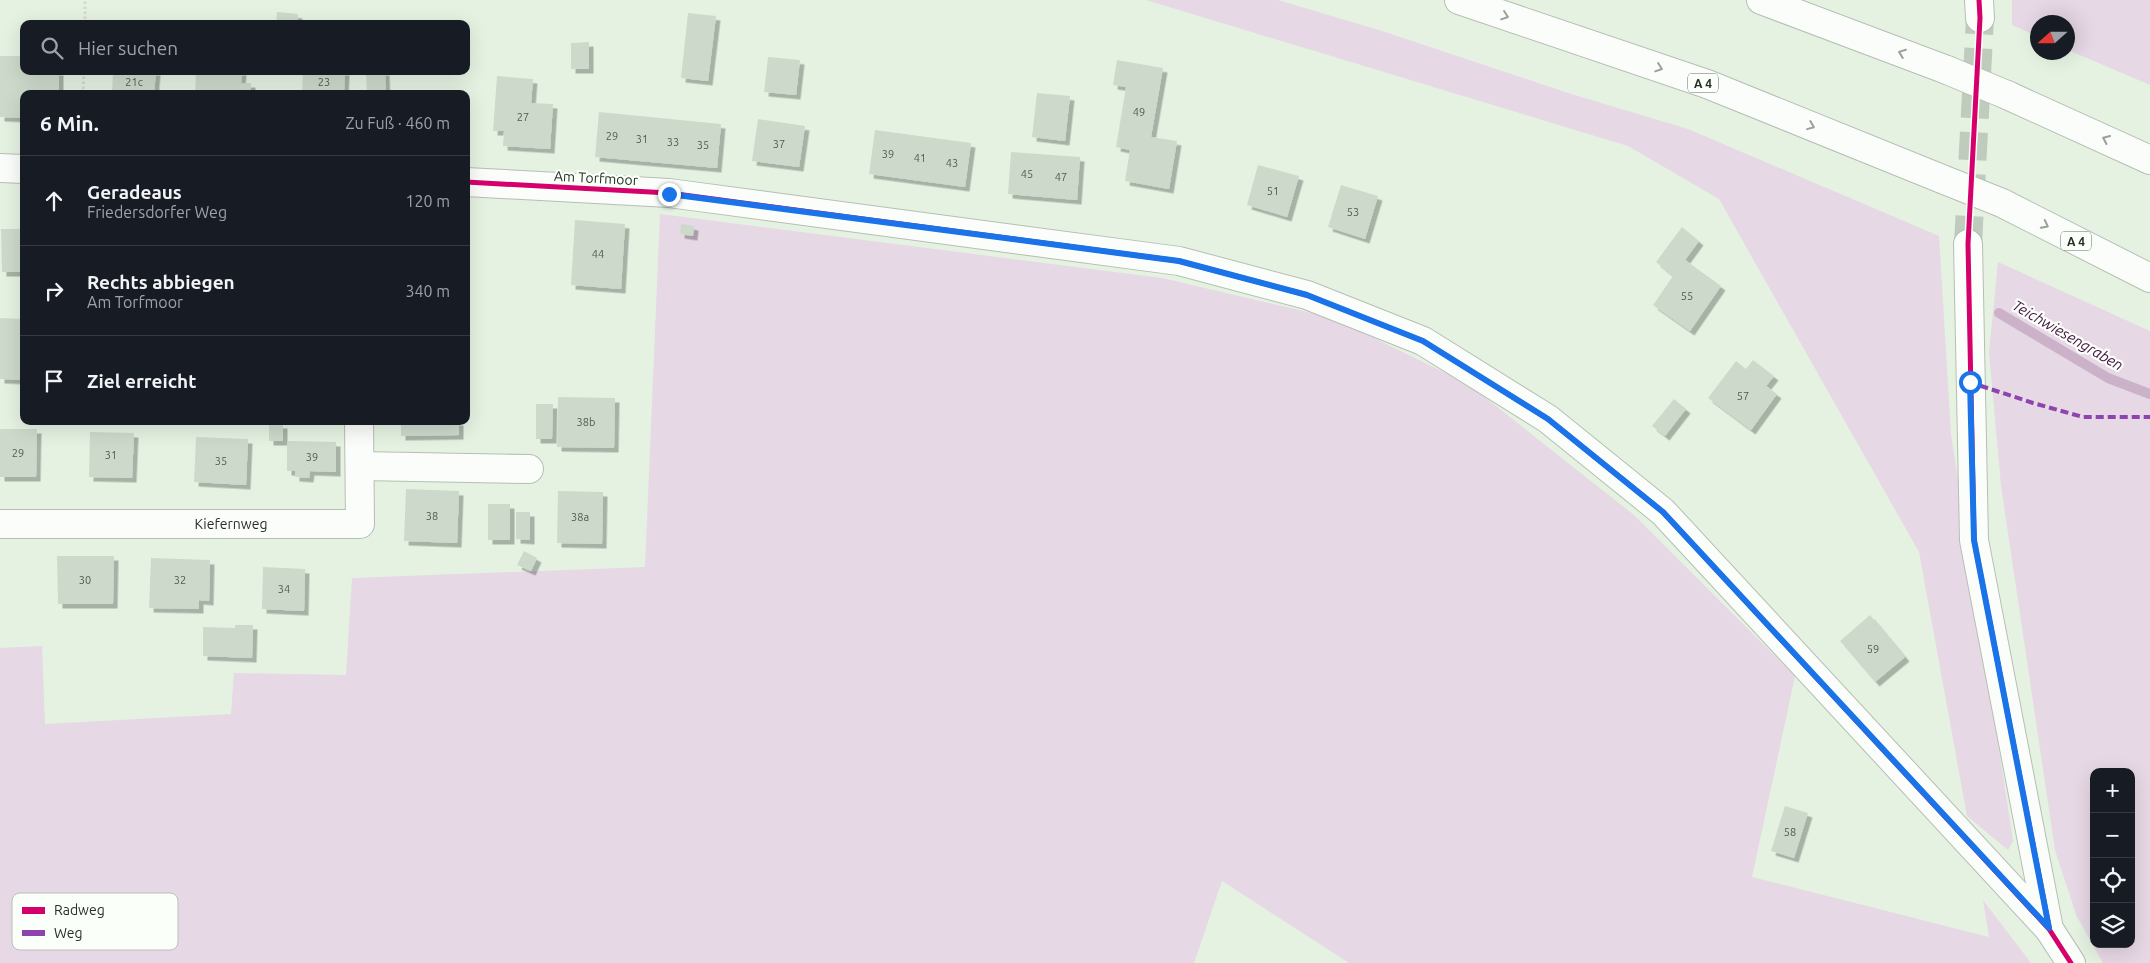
<!DOCTYPE html>
<html lang="de">
<head>
<meta charset="utf-8">
<style>
	:root { --surface:#171b24; --page:#242831; --text:#f1f3f6; --muted:#9ea1a6; --line:#363941 }
	body { margin:0; font-family:Ubuntu,sans-serif; background:var(--page); color:var(--text) }
	.controls { position:absolute; right:15px; bottom:15px; display:grid; overflow:hidden; border-radius:10px; box-shadow:0 5px 20px #0002 }
	.controls button { width:45px; height:45px; display:grid; place-items:center; padding:0; border:0; border-bottom:1px solid var(--line); background:var(--surface); color:var(--text); font:25px sans-serif }
	.compass { position:absolute; left:2030px; top:15px; width:45px; height:45px; border-radius:50%; background:var(--surface); box-shadow:0 5px 20px #0002; rotate:249deg }
	.stop { position:absolute; width:15px; height:15px; margin:-11px; border:4px solid #1a73e8; border-radius:50%; background:#fff }
	.stop.end { background:#1a73e8; border-color:#fff; box-shadow:0 1px 5px #0008 }
	.list { margin:0; padding:0; list-style:none }
	h2 { display:flex; justify-content:space-between; align-items:center; height:65px; margin:0; padding:0 20px; font-size:21px }
	h2 small { font-size:16px; font-weight:400; color:var(--muted) }
	.list li { display:grid; grid-template-columns:32px 1fr auto; gap:15px; align-items:center; box-sizing:border-box; height:90px; padding:0 20px; border-top:1px solid var(--line) }
	.list b { display:block; font-size:19px; white-space:nowrap }
	.list p { margin:0; font-size:16px; white-space:nowrap; color:var(--muted) }
	.list em { font-size:16px; font-style:normal; color:var(--muted) }
	.icon { flex:none; width:28px; height:28px; fill:none; stroke:currentColor; stroke-width:2; stroke-linecap:round; stroke-linejoin:round }
	.map { position:relative; flex:none; width:2150px; height:963px; overflow:hidden }
	.search { position:absolute; background:var(--surface); box-shadow:0 5px 20px #0002; left:20px; top:20px; width:450px; height:55px; display:flex; align-items:center; gap:12px; box-sizing:border-box; padding:0 18px; border-radius:10px; color:var(--muted); font-size:19px }
	.panel { position:absolute; background:var(--surface); box-shadow:0 5px 20px #0002; left:20px; top:90px; width:450px; height:335px; border-radius:10px }
	.map>svg:first-child { display:block }
	.green { fill:#e6d8e4; fill-rule:evenodd }
	.lines { fill:none; stroke-linecap:round; stroke-linejoin:round }
	.stream { stroke:#cbb2c9; stroke-width:10 }
	.building { fill:#cddacb; filter:url(#shadow) }
	.minor-tunnel { stroke:#bfcbbc; stroke-width:28; stroke-dasharray:28 14; stroke-linecap:butt }
	.minor-casing { stroke:#b5bfb3; stroke-width:30 }
	.highway-casing { stroke:#b5bfb3; stroke-width:30 }
	.path { stroke:#d5d8d4; stroke-width:3; stroke-dasharray:2.5 2.5; stroke-linecap:butt }
	.minor { stroke:#fbfdfb; stroke-width:28 }
	.highway { stroke:#fbfdfb; stroke-width:28 }
	.highway-bridge-casing { stroke:#b5bfb3; stroke-width:30; stroke-linecap:butt }
	.highway-bridge { stroke:#fbfdfb; stroke-width:28 }
	.quiet { stroke:#8e44ad; stroke-width:4; stroke-dasharray:8 4; stroke-linecap:butt }
	.cycleway-casing { stroke:#fafff9; stroke-width:8 }
	.cycleway { stroke:#d6006c; stroke-width:5 }
	.oneway { stroke:#9ba09a }
	.route { stroke:#1a73e8; stroke-width:6 }
	.labels { text-anchor:middle; dominant-baseline:central; stroke-width:4.5; stroke-linejoin:round; paint-order:stroke }
	.number-label { font-size:11px; fill:#505a4e }
	.shield { fill:#fafff9; stroke:#666d64; stroke-width:1 }
	.shield-label { font-size:12px; font-weight:bold; fill:#262f24 }
	.street-label { font-size:14px; fill:#262f24; stroke:#fafff9 }
	.water-label { font-size:15px; font-style:italic; fill:#431044; stroke:#fafff9 }
	.key { fill:#fafff9; stroke:#bac1b9; stroke-width:1 }
	.key-label { font-size:14px; fill:#262f24 }
</style>
</head>
<body>
<div class="map">
<svg width="2150" height="963" viewBox="0 0 2150 963">
	<defs>
		<filter id="shadow"><feDropShadow dx="4.5" dy="4.5" stdDeviation="0" flood-color="#0004"/></filter>
	</defs>
	<rect width="100%" height="100%" fill="#e5f2e2"/>
	<g class="green">
		<path d="M 1146,0 L 1278,0 L 1382,31 L 1568,93 L 1688,129 L 1939,236 L 1951,434 L 2013,841 L 2008,850 L 1967,816 L 1919,552 L 1719,199 L 1628,146 Z"/>
		<path d="M 2012,0 L 2150,0 L 2150,85 L 2068,50 L 2068,22 L 2038,22 L 2037,36 L 2012,25 Z"/>
		<path d="M 660,214 L 1162,278 L 1333,318 L 1468,384 L 1634,515 L 1795,676 L 1752,877 L 1989,937 L 1983,900 L 2031,963 L 1349,963 L 1222,881 L 1194,963 L 0,963 L 0,648 L 42,646 L 45,724 L 231,714 L 234,673 L 346,675 L 352,578 L 645,567 Z"/>
		<path d="M 1998,262 L 2150,331 L 2150,963 L 2103,963 L 2076,915 L 2055,850 L 2001,486 L 1989,352 ZM 2094,772 L 2131,772 L 2131,944 L 2094,944 Z"/>
	</g>
	<g class="lines">
		<path class="stream" d="M 1999,313 L 2108,378 L 2150,394"/>
	</g>
	<g class="building">
		<path d="M 277,12 L 298,14 L 297,24 L 276,24 Z"/>
		<path d="M 688,13 L 716,16 L 708,81 L 681,78 Z"/>
		<path d="M 589,42 L 589,69 L 571,69 L 571,43 Z"/>
		<path d="M 0,56 L 24,56 L 24,71 L 59,71 L 59,94 L 24,94 L 24,118 L 0,117 Z"/>
		<path d="M 768,57 L 800,60 L 796,95 L 764,92 Z"/>
		<path d="M 1117,60 L 1163,68 L 1151,137 L 1177,141 L 1169,189 L 1125,181 L 1130,150 L 1116,147 L 1126,87 L 1113,85 Z"/>
		<path d="M 113,71 L 156,71 L 154,94 L 112,94 Z"/>
		<path d="M 196,71 L 242,71 L 241,83 L 251,83 L 251,94 L 195,94 Z"/>
		<path d="M 303,71 L 345,71 L 344,94 L 302,94 Z"/>
		<path d="M 366,71 L 385,71 L 386,94 L 367,94 Z"/>
		<path d="M 497,76 L 533,79 L 531,103 L 553,104 L 550,149 L 503,146 L 504,131 L 493,131 Z"/>
		<path d="M 394,91 L 414,92 L 414,94 L 394,94 Z"/>
		<path d="M 1037,93 L 1070,96 L 1065,141 L 1032,137 Z"/>
		<path d="M 599,112 L 721,124 L 717,168 L 595,157 Z"/>
		<path d="M 758,119 L 805,126 L 799,167 L 752,161 Z"/>
		<path d="M 875,130 L 971,143 L 965,187 L 869,174 Z"/>
		<path d="M 1011,152 L 1080,157 L 1077,200 L 1008,194 Z"/>
		<path d="M 1258,165 L 1299,176 L 1287,217 L 1247,205 Z"/>
		<path d="M 1341,185 L 1378,196 L 1365,239 L 1328,227 Z"/>
		<path d="M 575,220 L 625,224 L 621,289 L 571,285 Z"/>
		<path d="M 681,224 L 694,226 L 693,236 L 680,234 Z"/>
		<path d="M 1682,227 L 1699,241 L 1685,260 L 1721,286 L 1690,331 L 1653,305 L 1673,276 L 1656,262 Z"/>
		<path d="M 1,229 L 24,229 L 24,272 L 2,272 Z"/>
		<path d="M 0,318 L 23,319 L 24,380 L 0,379 Z"/>
		<path d="M 1753,360 L 1774,376 L 1766,386 L 1777,394 L 1751,430 L 1708,398 L 1736,361 L 1746,369 Z"/>
		<path d="M 558,397 L 615,398 L 614,448 L 557,447 Z"/>
		<path d="M 1674,399 L 1686,409 L 1665,436 L 1652,426 Z"/>
		<path d="M 536,404 L 553,404 L 552,439 L 536,439 Z"/>
		<path d="M 401,421 L 459,421 L 459,435 L 401,436 Z"/>
		<rect x="269" y="424" width="14" height="17"/>
		<path d="M 0,429 L 37,429 L 36,477 L 0,477 Z"/>
		<path d="M 90,432 L 134,433 L 132,478 L 89,477 Z"/>
		<path d="M 196,437 L 248,439 L 246,485 L 194,482 Z"/>
		<path d="M 287,441 L 336,442 L 336,472 L 310,471 L 309,478 L 295,477 L 295,471 L 287,471 Z"/>
		<path d="M 406,489 L 459,491 L 457,543 L 404,541 Z"/>
		<path d="M 558,491 L 603,492 L 602,544 L 557,543 Z"/>
		<rect x="488" y="504" width="22" height="36"/>
		<path d="M 516,512 L 530,512 L 530,540 L 516,539 Z"/>
		<path d="M 524,551 L 537,558 L 531,571 L 517,565 Z"/>
		<path d="M 57,556 L 114,556 L 113,604 L 58,604 Z"/>
		<path d="M 151,558 L 210,560 L 209,601 L 199,600 L 199,609 L 149,608 Z"/>
		<path d="M 263,567 L 305,569 L 304,611 L 262,609 Z"/>
		<path d="M 1870,615 L 1905,657 L 1875,682 L 1840,641 Z"/>
		<path d="M 235,625 L 253,625 L 252,658 L 203,656 L 203,627 L 235,628 Z"/>
		<path d="M 1785,806 L 1808,813 L 1794,858 L 1771,851 Z"/>
	</g>
	<g class="lines">
		<path class="minor-tunnel" d="M 1968,244 L 1980,18"/>
		<defs>
			<g id="minor">
				<path d="M 1979,0 L 1980,18"/>
				<path d="M 0,168 L 24,169"/>
				<path d="M 466,182 L 669,193 L 1179,261 L 1307,295 L 1423,341 L 1548,419 L 1663,512 L 2049,929 L 2071,963"/>
				<path d="M 1968,244 L 1974,540 L 2049,929"/>
				<path d="M 360,466 L 529,469"/>
				<path id="s1" d="M 0,524 L 360,524 L 359,421"/>
			</g>
			<g id="highway">
				<path d="M 1459,0 L 1707,84 L 1942,179"/>
				<path d="M 1761,0 L 1947,70"/>
				<path d="M 2007,95 L 2150,160"/>
				<path d="M 2002,203 L 2150,278"/>
			</g>
		</defs>
		<use href="#minor" class="minor-casing"/>
		<use href="#highway" class="highway-casing"/>
		<g class="path">
			<path d="M 85,24 L 85,0"/>
			<path d="M 83,94 L 84,71"/>
		</g>
		<use href="#minor" class="minor"/>
		<use href="#highway" class="highway"/>
		<defs>
			<g id="highway-bridge">
				<path d="M 1947,70 L 2007,95"/>
				<path d="M 1942,179 L 2002,203"/>
			</g>
		</defs>
		<use href="#highway-bridge" class="highway-bridge-casing"/>
		<use href="#highway-bridge" class="highway-bridge"/>
		<path class="quiet" d="M 1969,382 L 2033,403 L 2083,417 L 2150,417"/>
		<defs>
			<g id="cycleway">
				<path d="M 1979,0 L 1980,18 L 1968,244 L 1974,540 L 2049,927"/>
				<path d="M 466,182 L 669,193 L 1179,261 L 1307,295 L 1423,341 L 1548,419 L 1663,512 L 2049,929 L 2071,963"/>
			</g>
		</defs>
		<use href="#cycleway" class="cycleway-casing"/>
		<use href="#cycleway" class="cycleway"/>
	</g>
	<defs><path id="oneway-chevron" d="M-2-3.5L2.5 0L-2 3.5" fill="none" stroke-width="1.6" stroke-linecap="round" stroke-linejoin="round" transform="scale(1.25)"/></defs>
	<g class="oneway">
		<use href="#oneway-chevron" transform="translate(1505 16) rotate(19)"/>
		<use href="#oneway-chevron" transform="translate(1902 53) rotate(-159)"/>
		<use href="#oneway-chevron" transform="translate(1659 68) rotate(19)"/>
		<use href="#oneway-chevron" transform="translate(1811 126) rotate(22)"/>
		<use href="#oneway-chevron" transform="translate(2106 139) rotate(-155)"/>
		<use href="#oneway-chevron" transform="translate(2045 225) rotate(27)"/>
	</g>
	<g class="lines">
		<path class="route" d="M 669,194 L 1179,261 L 1307,295 L 1423,341 L 1548,419 L 1663,512 L 2049,928 L 1974,540 L 1970,382"/>
	</g>
	<g class="labels">
		<g class="number-label">
			<text x="134" y="82">21c</text>
			<text x="324" y="82">23</text>
			<text x="1139" y="112">49</text>
			<text x="523" y="117">27</text>
			<text x="612" y="136">29</text>
			<text x="642" y="139">31</text>
			<text x="673" y="142">33</text>
			<text x="779" y="144">37</text>
			<text x="703" y="145">35</text>
			<text x="888" y="154">39</text>
			<text x="920" y="158">41</text>
			<text x="952" y="163">43</text>
			<text x="1027" y="174">45</text>
			<text x="1061" y="177">47</text>
			<text x="1273" y="191">51</text>
			<text x="1353" y="212">53</text>
			<text x="598" y="254">44</text>
			<text x="1687" y="296">55</text>
			<text x="1743" y="396">57</text>
			<text x="586" y="422">38b</text>
			<text x="18" y="453">29</text>
			<text x="111" y="455">31</text>
			<text x="312" y="457">39</text>
			<text x="221" y="461">35</text>
			<text x="432" y="516">38</text>
			<text x="580" y="517">38a</text>
			<text x="85" y="580">30</text>
			<text x="180" y="580">32</text>
			<text x="284" y="589">34</text>
			<text x="1873" y="649">59</text>
			<text x="1790" y="832">58</text>
		</g>
		<g class="shield">
			<rect x="1688" y="73.5" width="30" height="19" rx="4"/>
			<rect x="2061" y="231.5" width="30" height="19" rx="4"/>
		</g>
		<g class="shield-label">
			<text x="1703" y="83">A 4</text>
			<text x="2076" y="241">A 4</text>
		</g>
		<g class="street-label">
			<text transform="translate(596 178) rotate(3)">Am Torfmoor</text>
			<text stroke="none"><textPath href="#s1" startOffset="231">Kiefernweg</textPath></text>
		</g>
		<g class="water-label">
			<text transform="translate(2068 335) rotate(30)">Teichwiesengraben</text>
		</g>
	</g>
	<rect x="12" y="893" width="166" height="57" rx="8" class="key"/>
	<rect x="22" y="907" width="23" height="7" fill="#d6006c"/>
	<rect x="22" y="930" width="23" height="6" fill="#8e44ad"/>
	<g class="key-label">
		<text x="54" y="915">Radweg</text>
		<text x="54" y="938">Weg</text>
	</g>
</svg>
<div class="controls">
<button>+</button>
<button>−</button>
<button><svg class="icon" aria-label="locate" viewBox="0 0 24 24"><circle cx="12" cy="12" r="6"/><path d="M12 2v4M12 18v4M2 12h4M18 12h4"/></svg></button>
<button><svg class="icon" aria-label="layers" viewBox="0 0 24 24"><path d="M12 4l9 5-9 5-9-5zM3 14l9 5 9-5"/></svg></button>
</div>
<svg class="compass" viewBox="-18 -18 36 36"><path d="M0-13l5 13h-10z" fill="#e53935"/><path d="M0 13l5-13h-10z" fill="#9ea1a6"/></svg>
<div class="stop" style="left:1970px;top:382px"></div>
<div class="stop end" style="left:669px;top:194px"></div>
<div class="search"><svg class="icon" aria-label="search" viewBox="0 0 24 24"><circle cx="10" cy="10" r="6"/><path d="M15 15l6 6"/></svg>Hier suchen</div>
<section class="panel">
<h2>6 Min.<small>Zu Fuß · 460 m</small></h2>
<ul class="list">
<li><svg class="icon" aria-label="ahead" viewBox="0 0 24 24"><path d="M12 20V5M6 11l6-6 6 6"/></svg><div><b>Geradeaus</b><p>Friedersdorfer Weg</p></div><em>120 m</em></li>
<li><svg class="icon" aria-label="right" viewBox="0 0 24 24"><path d="M7 20v-9h11M14 6l5 5-5 5"/></svg><div><b>Rechts abbiegen</b><p>Am Torfmoor</p></div><em>340 m</em></li>
<li><svg class="icon" aria-label="arrive" viewBox="0 0 24 24"><path d="M6 21V4h12l-3 4 3 4H6"/></svg><div><b>Ziel erreicht</b></div></li>
</ul>
</section>
</div>
</body>
</html>
